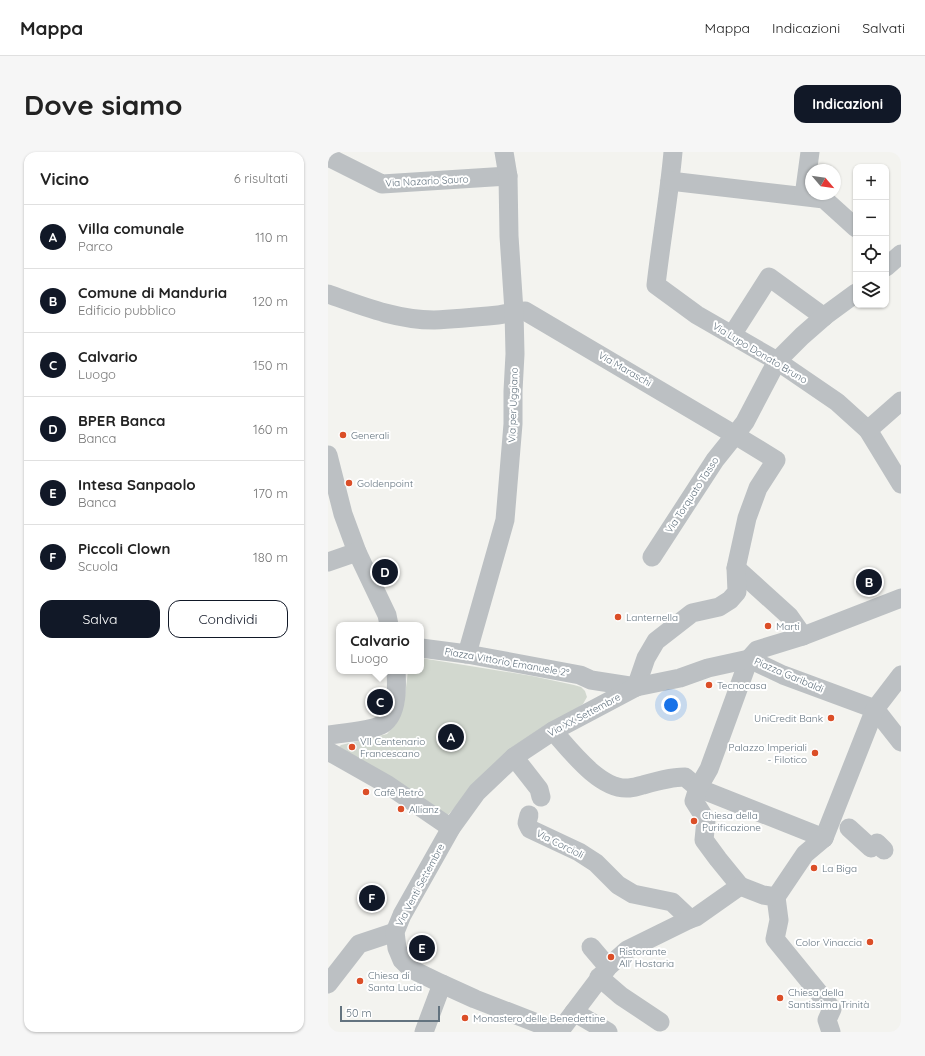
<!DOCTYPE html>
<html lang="it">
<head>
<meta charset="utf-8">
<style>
	:root { --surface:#fff; --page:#f6f6f6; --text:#222; --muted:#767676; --line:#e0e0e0; --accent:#111827 }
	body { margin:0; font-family:Quicksand,sans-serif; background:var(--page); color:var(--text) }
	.controls { position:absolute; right:12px; top:12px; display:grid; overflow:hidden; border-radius:8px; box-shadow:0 1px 3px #0004 }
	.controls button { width:36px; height:36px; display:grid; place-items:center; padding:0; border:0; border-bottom:1px solid var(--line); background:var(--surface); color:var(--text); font:20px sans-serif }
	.compass { position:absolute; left:477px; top:12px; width:36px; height:36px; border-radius:50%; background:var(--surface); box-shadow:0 1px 3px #0004; rotate:119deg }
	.scale { position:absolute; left:12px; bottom:10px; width:100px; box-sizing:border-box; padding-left:4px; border:2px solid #63737f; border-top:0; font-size:11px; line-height:14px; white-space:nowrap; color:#63737f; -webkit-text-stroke:3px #fff; paint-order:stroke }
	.you { position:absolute; left:343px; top:553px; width:14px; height:14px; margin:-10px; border:3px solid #fff; border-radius:50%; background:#1a73e8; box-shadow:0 0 0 6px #1a73e833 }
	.badge { display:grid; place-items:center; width:26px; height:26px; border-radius:50%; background:var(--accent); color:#fff; font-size:13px; font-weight:700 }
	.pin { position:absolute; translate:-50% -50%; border:2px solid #fff; box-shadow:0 1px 4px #0006 }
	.popup { position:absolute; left:8px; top:470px; width:88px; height:52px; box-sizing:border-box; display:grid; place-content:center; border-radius:8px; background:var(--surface); filter:drop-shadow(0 1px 3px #0005); font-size:13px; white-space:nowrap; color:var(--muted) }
	.popup b { font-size:15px; color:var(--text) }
	.popup::after { content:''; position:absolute; left:50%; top:100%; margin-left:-8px; border:8px solid transparent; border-top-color:var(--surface) }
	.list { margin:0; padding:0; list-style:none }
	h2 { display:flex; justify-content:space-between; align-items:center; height:52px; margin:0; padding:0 16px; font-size:17px }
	h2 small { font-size:13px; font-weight:400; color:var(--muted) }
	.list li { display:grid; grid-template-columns:26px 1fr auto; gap:12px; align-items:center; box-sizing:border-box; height:64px; padding:0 16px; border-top:1px solid var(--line) }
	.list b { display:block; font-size:15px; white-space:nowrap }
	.list p { margin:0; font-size:13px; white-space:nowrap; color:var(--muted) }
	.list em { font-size:13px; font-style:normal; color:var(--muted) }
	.actions { display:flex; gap:8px; padding:12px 16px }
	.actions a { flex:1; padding:9px 0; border:1px solid var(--accent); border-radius:12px; text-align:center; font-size:14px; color:var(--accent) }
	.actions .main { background:var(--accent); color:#fff }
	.icon { flex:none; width:22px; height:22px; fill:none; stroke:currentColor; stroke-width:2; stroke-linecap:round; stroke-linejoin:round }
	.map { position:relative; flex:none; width:573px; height:880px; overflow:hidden; border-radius:12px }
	header { display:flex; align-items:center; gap:24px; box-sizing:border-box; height:56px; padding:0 20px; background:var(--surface); border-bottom:1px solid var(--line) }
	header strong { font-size:19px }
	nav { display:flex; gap:22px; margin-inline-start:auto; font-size:14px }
	.intro { display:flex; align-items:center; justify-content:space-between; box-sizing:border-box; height:96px; padding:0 24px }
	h1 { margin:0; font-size:28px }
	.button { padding:10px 18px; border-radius:12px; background:var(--accent); color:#fff; font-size:14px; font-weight:700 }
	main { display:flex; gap:24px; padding:0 24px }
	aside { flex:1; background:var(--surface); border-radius:12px; box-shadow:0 1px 3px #0004 }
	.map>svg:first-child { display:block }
	.green { fill:#d2d8cf }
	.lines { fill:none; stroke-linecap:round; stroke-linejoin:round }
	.minor { stroke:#bcc0c3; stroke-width:19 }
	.poi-dot { fill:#db4e27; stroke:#fff; stroke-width:1.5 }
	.labels { text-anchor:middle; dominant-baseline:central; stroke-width:4; stroke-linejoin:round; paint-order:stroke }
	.street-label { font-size:10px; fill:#63737f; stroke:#fff }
	.poi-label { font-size:10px; fill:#63737f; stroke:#fff; text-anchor:start }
</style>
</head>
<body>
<header>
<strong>Mappa</strong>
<nav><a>Mappa</a><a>Indicazioni</a><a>Salvati</a></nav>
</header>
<div class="intro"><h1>Dove siamo</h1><a class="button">Indicazioni</a></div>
<main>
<aside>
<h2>Vicino<small>6 risultati</small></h2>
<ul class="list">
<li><span class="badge">A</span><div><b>Villa comunale</b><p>Parco</p></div><em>110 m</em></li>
<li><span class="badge">B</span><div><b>Comune di Manduria</b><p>Edificio pubblico</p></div><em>120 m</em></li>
<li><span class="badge">C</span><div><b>Calvario</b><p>Luogo</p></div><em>150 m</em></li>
<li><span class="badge">D</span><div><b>BPER Banca</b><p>Banca</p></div><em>160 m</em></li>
<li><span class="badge">E</span><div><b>Intesa Sanpaolo</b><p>Banca</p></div><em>170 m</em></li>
<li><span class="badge">F</span><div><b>Piccoli Clown</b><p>Scuola</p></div><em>180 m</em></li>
</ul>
<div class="actions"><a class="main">Salva</a><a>Condividi</a></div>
</aside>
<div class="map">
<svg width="573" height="880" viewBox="0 0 573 880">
	<rect width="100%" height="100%" fill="#f3f3ef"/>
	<path class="green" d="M 93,506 L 204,524 L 246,533 L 253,535 L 257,539 L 259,545 L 255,552 L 158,621 L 119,664 L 11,595 L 13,593 L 59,582 L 67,573 L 76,552 L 80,519 L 93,519 Z"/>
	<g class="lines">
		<g class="minor">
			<path d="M 345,0 C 341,45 333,89 328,133 L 369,163 L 449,209 L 509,250 L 540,278 L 573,332"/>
			<path d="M 0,5 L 54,32 L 180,24"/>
			<path d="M 342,29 L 496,47 L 528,76"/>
			<path d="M 476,44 L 482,0"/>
			<path d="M 558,115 L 573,102"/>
			<path d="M 0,142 C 34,154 69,168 106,168 C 127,167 149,165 170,163 C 179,162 188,159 197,159 L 407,283 L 387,308 L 324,405"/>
			<path d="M 404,183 L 441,125 L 496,165"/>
			<path d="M 540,278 L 573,249"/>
			<path d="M 0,303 L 15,362 L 29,400 L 59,463 L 61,473"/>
			<path d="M 0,410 L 29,400"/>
			<path d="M 408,416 L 461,464 L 475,484"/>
			<path d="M 93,496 L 139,502 L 252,523 L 263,528 L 308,535"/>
			<path d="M 139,502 L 177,368 L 185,272 L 185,239 L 187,202 L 186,159 L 181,84 L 180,24 L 176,0"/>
			<path d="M 421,507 L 455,523 L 547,557"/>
			<path d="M 308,535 L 318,506 L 328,489 L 364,461 L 391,455 L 402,448 L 409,440 L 408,416 L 419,366 L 430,336 L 448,308 L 407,283 L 417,270 L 449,209 L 474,184 L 498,163 L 528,141"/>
			<path d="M 547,557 L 573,590"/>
			<path d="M 225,579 C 242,598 272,638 300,636 C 305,636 310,634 315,633 C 329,629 343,625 357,625 L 370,636 L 496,686"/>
			<path d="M 0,583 C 14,581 44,579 55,572 C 70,562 69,534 68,519"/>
			<path d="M 0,599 L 60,633 L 123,676"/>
			<path d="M 186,605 L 211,637 L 213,645"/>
			<path d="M 201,663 L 199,671 L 202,677 L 251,700 L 268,711 L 290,733 L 305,742 L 344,750 L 362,767"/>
			<path d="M 521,676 L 543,696 L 549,691 L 556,698"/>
			<path d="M 496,686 L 547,557 L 573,523"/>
			<path d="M 412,734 L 390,707 L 376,688 L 378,668 L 366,649 L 370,636 L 381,617 L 421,507 L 429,498 L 475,484 L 573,446"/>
			<path d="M 412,734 L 435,743 L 448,745 L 451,768 L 447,787 L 504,857 L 499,868 L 503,880"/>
			<path d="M 448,745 L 477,702 L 496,686"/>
			<path d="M 263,795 L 280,815"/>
			<path d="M 271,825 L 293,844 L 332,870"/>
			<path d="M 0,832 L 31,792 L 67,780"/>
			<path d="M 246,860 L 280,880"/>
			<path d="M 96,880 L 114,832"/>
			<path d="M 231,880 L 280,815 L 299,798 L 362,767 L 368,765 L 412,734"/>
			<path d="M 232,880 L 147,847 L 114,832 L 83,817 L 74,808 L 69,796 L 67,780 L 74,763 L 123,676 L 149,640 L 186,605 L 225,579 L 308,535 L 352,526 L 380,516 L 421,507"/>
		</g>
	</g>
	<g class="poi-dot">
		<circle cx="15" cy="283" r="4"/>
		<circle cx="21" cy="331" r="4"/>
		<circle cx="290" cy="465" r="4"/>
		<circle cx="440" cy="474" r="4"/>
		<circle cx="381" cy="533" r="4"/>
		<circle cx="503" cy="566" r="4"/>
		<circle cx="24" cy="595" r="4"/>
		<circle cx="487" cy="601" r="4"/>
		<circle cx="38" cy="640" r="4"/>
		<circle cx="73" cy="657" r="4"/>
		<circle cx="366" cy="669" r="4"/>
		<circle cx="486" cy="716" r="4"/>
		<circle cx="542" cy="790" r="4"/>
		<circle cx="283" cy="805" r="4"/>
		<circle cx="32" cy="829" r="4"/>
		<circle cx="452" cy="846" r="4"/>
		<circle cx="137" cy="866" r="4"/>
	</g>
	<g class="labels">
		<g class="street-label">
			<text transform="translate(99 29) rotate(-3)">Via Nazario Sauro</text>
			<text transform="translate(432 201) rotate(31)">Via Lupo Donato Bruno</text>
			<text transform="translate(297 217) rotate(30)">Via Maraschi</text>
			<text transform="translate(185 253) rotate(-88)">Via per Uggiano</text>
			<text transform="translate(364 343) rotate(-57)">Via Torquato Tasso</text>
			<text transform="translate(179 510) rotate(10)">Piazza Vittorio Emanuele 2°</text>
			<text transform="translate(461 523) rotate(23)">Piazza Garibaldi</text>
			<text transform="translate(256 563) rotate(-28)">Via XX Settembre</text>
			<text transform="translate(232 692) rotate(27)">Via Corcioli</text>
			<text transform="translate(92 733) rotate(-62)">Via Venti Settembre</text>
		</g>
		<g class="poi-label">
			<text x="23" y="283">Generali</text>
			<text x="29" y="331">Goldenpoint</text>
			<text x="298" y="465">Lanternella</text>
			<text x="448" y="474">Marti</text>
			<text x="389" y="533">Tecnocasa</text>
			<text x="495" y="566" text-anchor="end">UniCredit Bank</text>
			<text x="32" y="589">VII Centenario<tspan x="32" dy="12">Francescano</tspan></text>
			<text x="479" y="595" text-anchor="end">Palazzo Imperiali<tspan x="479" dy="12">- Filotico</tspan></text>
			<text x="46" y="640">Cafê Retrò</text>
			<text x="81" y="657">Allianz</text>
			<text x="374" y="663">Chiesa della<tspan x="374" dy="12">Purificazione</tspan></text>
			<text x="494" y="716">La Biga</text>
			<text x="534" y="790" text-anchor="end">Color Vinaccia</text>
			<text x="291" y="799">Ristorante<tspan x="291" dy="12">All' Hostaria</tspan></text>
			<text x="40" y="823">Chiesa di<tspan x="40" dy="12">Santa Lucia</tspan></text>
			<text x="460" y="840">Chiesa della<tspan x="460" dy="12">Santissima Trinità</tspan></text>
			<text x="145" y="866">Monastero delle Benedettine</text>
		</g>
	</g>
</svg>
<div class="controls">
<button>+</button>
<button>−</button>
<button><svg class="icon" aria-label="locate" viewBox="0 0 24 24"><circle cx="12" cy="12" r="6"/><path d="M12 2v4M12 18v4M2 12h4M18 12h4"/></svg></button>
<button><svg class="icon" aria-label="layers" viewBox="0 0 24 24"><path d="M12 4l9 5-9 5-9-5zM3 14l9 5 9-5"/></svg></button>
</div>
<svg class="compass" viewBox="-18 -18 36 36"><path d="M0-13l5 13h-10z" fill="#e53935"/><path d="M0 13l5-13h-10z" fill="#767676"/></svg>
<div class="scale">50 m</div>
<div class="you"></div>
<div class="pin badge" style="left:123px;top:585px">A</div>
<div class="pin badge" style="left:541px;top:430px">B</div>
<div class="pin badge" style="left:52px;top:550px">C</div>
<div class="popup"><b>Calvario</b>Luogo</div>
<div class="pin badge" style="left:57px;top:420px">D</div>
<div class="pin badge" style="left:94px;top:796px">E</div>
<div class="pin badge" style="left:44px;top:746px">F</div>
</div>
</main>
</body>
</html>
